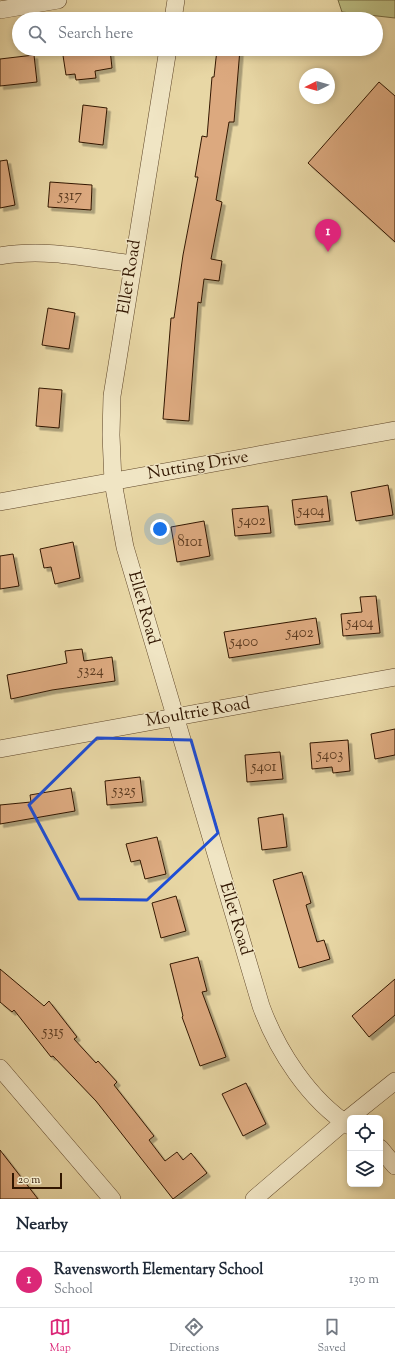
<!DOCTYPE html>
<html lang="en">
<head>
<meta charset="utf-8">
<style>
	:root { --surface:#fff; --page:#f2f2f3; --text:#1f2937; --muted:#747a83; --line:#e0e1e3; --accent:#db2777 }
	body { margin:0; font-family:"Sorts Mill Goudy",serif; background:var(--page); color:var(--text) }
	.controls { position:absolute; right:12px; bottom:12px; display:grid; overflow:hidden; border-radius:6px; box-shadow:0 2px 6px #0003 }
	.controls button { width:36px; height:36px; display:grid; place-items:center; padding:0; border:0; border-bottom:1px solid var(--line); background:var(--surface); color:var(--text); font:20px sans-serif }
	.compass { position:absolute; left:299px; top:68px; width:36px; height:36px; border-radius:50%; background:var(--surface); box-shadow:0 2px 6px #0003; rotate:265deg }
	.scale { position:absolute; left:12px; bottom:10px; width:50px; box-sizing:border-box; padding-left:4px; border:2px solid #311600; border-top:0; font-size:11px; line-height:14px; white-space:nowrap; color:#311600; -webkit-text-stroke:3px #f0e5c4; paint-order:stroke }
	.you { position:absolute; left:160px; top:529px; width:14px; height:14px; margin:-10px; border:3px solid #fff; border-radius:50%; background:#1a73e8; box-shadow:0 0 0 6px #1a73e833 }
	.badge { display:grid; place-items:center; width:26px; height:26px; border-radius:50%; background:var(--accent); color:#fff; font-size:13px; font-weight:700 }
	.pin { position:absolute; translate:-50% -33px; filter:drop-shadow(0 1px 2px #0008) }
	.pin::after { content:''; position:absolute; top:21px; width:14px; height:12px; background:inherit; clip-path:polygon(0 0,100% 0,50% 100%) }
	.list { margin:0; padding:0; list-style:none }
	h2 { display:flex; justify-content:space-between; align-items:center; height:52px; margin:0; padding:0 16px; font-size:17px }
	h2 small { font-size:13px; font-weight:400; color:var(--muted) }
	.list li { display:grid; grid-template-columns:26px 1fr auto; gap:12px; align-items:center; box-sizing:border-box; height:56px; padding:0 16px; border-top:1px solid var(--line) }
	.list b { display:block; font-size:15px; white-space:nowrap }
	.list p { margin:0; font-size:13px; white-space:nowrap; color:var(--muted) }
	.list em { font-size:13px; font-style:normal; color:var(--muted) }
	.icon { flex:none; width:22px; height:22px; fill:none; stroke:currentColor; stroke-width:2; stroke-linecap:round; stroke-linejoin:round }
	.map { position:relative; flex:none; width:395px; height:1199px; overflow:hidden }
	.search { position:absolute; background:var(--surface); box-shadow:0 2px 6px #0003; left:12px; right:12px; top:12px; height:44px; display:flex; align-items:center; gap:10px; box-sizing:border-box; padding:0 14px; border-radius:22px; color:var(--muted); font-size:15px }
	.sheet { height:108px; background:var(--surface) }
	nav { display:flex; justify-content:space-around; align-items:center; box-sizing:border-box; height:56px; border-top:1px solid var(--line); background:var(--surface); font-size:11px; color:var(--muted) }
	nav a { display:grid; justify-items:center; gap:2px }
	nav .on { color:var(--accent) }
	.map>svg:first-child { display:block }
	.green { fill:#bbbd82; stroke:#766a41 }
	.building { fill:#dca97f; stroke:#311600; filter:url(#shadow) }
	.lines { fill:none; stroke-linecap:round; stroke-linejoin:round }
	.minor-casing { stroke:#5f4629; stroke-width:18 }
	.minor { stroke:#f0e5c4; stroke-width:17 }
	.marked { fill:none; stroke:#1d4ed8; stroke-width:3; stroke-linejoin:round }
	.labels { text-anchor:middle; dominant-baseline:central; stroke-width:3; stroke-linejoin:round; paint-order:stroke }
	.number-label { font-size:15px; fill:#5c3b20 }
	.street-label { font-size:17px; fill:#311600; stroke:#f0e5c4 }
</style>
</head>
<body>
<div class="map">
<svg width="395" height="1199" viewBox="0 0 395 1199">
	<defs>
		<filter id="shadow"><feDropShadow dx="3.5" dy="3.5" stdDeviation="0" flood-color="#0004"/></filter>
	</defs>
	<rect width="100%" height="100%" fill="#e8d7a5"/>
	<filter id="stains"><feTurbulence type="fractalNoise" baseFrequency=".005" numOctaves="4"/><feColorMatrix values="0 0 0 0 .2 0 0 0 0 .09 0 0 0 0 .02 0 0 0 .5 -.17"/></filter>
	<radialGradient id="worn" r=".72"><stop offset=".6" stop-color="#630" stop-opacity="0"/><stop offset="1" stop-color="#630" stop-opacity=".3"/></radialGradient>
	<path class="green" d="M 338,0 L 395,0 L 395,18 L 342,12 Z"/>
	<g class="building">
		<path d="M 62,49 L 110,49 L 112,68 L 95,71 L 96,78 L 76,80 L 75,74 L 66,75 Z"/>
		<path d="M 217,49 L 240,49 L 234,122 L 229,122 L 216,200 L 222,202 L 211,259 L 222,261 L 219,281 L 204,279 L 201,303 L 198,302 L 189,421 L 163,419 L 171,318 L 174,318 L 183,255 L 198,177 L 195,177 L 202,136 L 207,137 L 212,77 L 214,77 Z"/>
		<path d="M 34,55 L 37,82 L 0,86 L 0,59 Z"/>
		<path d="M 379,82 L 395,96 L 395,242 L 308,163 Z"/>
		<path d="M 83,105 L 107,108 L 103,145 L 79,142 Z"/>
		<path d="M 7,160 L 15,205 L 0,208 L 0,161 Z"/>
		<path d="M 50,182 L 92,185 L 91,210 L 48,207 Z"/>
		<path d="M 48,308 L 75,313 L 69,349 L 42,345 Z"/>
		<path d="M 39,388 L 62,390 L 59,428 L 36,426 Z"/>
		<path d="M 388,485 L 393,515 L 356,521 L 351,492 Z"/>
		<path d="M 327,496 L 330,521 L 295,525 L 292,500 Z"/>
		<path d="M 268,506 L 271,533 L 235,536 L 232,509 Z"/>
		<path d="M 204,521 L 210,556 L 177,562 L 171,527 Z"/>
		<path d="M 73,542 L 80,578 L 55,584 L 51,567 L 44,568 L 40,549 Z"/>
		<path d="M 13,554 L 19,586 L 0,589 L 0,556 Z"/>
		<path d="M 376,596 L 380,633 L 343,636 L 341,614 L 362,612 L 360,597 Z"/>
		<path d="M 316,618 L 320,644 L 229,658 L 224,632 Z"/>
		<path d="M 82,649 L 84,661 L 112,657 L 115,681 L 52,690 L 11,699 L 7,675 L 67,663 L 65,651 Z"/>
		<path d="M 395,729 L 395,755 L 375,759 L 371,734 Z"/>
		<path d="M 348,740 L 350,771 L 333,773 L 332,767 L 312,769 L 310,743 Z"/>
		<path d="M 280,752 L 283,779 L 247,782 L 245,755 Z"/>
		<path d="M 140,777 L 143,802 L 107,805 L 105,781 Z"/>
		<path d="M 71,788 L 75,811 L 0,824 L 0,805 L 31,802 L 30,795 Z"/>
		<path d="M 283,814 L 287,847 L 262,850 L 258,818 Z"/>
		<path d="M 157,837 L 166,874 L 145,879 L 140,860 L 131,862 L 126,844 Z"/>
		<path d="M 302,872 L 311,903 L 306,905 L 317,942 L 324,940 L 330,959 L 299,968 L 273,880 Z"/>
		<path d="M 176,896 L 186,931 L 161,938 L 152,903 Z"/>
		<path d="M 198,957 L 207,991 L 202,992 L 226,1057 L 200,1066 L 182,1017 L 183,1016 L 170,964 Z"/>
		<path d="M 0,969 L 44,1006 L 49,1001 L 77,1037 L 74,1039 L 96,1063 L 98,1061 L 117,1082 L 114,1085 L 154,1136 L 149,1140 L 165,1161 L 177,1152 L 183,1160 L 191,1153 L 207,1173 L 173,1199 L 96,1101 L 53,1056 L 51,1057 L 14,1010 L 12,1012 L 0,1002 Z"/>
		<path d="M 395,979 L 395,1015 L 369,1037 L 352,1016 Z"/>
		<path d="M 246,1083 L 266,1124 L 243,1136 L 222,1094 Z"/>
		<path d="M 0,1150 L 38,1199 L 0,1199 Z"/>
	</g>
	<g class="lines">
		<defs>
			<g id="minor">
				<path d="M 0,10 L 58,0"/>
				<path d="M 173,19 L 176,0"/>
				<path d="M 168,49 L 112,396 L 111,435 L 113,482 L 125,547 L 261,1006 C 277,1050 309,1100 350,1126"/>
				<path d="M 0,256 C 44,248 88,258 132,264"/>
				<path d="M 0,502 L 395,430"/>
				<path d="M 0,749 L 395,677"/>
				<path d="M 0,1068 L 112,1199"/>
				<path d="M 380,1148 L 395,1166"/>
				<path d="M 254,1199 L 344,1122 L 395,1081"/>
			</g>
		</defs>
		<use href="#minor" class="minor-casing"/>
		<use href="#minor" class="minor"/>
	</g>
	<path class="marked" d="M 97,738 L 191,740 L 218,833 L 147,900 L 79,899 L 29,805 Z"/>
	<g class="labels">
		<g class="number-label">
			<text x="70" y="196">5317</text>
			<text x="311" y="511">5404</text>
			<text x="252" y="521">5402</text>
			<text x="190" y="542">8101</text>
			<text x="360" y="623">5404</text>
			<text x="300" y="633">5402</text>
			<text x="244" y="642">5400</text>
			<text x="91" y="671">5324</text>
			<text x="330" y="755">5403</text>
			<text x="264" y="767">5401</text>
			<text x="124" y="791">5325</text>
			<text x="53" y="1032">5315</text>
		</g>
		<g class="street-label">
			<text transform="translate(130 277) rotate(-81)">Ellet Road</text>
			<text transform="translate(198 466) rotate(-10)">Nutting Drive</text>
			<text transform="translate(143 608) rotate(74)">Ellet Road</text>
			<text transform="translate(198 713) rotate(-10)">Moultrie Road</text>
			<text transform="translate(235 919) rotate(73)">Ellet Road</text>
		</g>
	</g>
	<rect width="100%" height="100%" filter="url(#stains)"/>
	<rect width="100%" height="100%" fill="url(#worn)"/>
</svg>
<div class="controls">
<button><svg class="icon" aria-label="locate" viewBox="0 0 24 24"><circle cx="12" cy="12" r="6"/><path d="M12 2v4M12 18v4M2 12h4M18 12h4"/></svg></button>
<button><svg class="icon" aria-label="layers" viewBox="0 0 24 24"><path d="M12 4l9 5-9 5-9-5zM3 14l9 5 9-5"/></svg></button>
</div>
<svg class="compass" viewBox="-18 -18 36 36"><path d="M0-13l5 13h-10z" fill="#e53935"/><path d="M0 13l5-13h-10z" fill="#747a83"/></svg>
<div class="scale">20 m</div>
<div class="you"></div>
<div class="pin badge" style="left:328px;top:252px">1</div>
<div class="search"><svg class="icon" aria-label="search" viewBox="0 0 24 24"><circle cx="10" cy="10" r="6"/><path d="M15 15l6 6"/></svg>Search here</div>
</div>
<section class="sheet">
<h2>Nearby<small></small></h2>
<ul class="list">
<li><span class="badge">1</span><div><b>Ravensworth Elementary School</b><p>School</p></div><em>130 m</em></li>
</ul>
</section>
<nav>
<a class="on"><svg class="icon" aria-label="map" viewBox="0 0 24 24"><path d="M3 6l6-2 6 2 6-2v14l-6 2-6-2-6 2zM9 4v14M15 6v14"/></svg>Map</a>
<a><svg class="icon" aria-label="directions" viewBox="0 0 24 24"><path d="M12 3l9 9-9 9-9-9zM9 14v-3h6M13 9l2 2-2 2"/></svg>Directions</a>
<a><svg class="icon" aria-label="saved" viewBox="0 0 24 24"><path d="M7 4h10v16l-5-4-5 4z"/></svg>Saved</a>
</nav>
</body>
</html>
